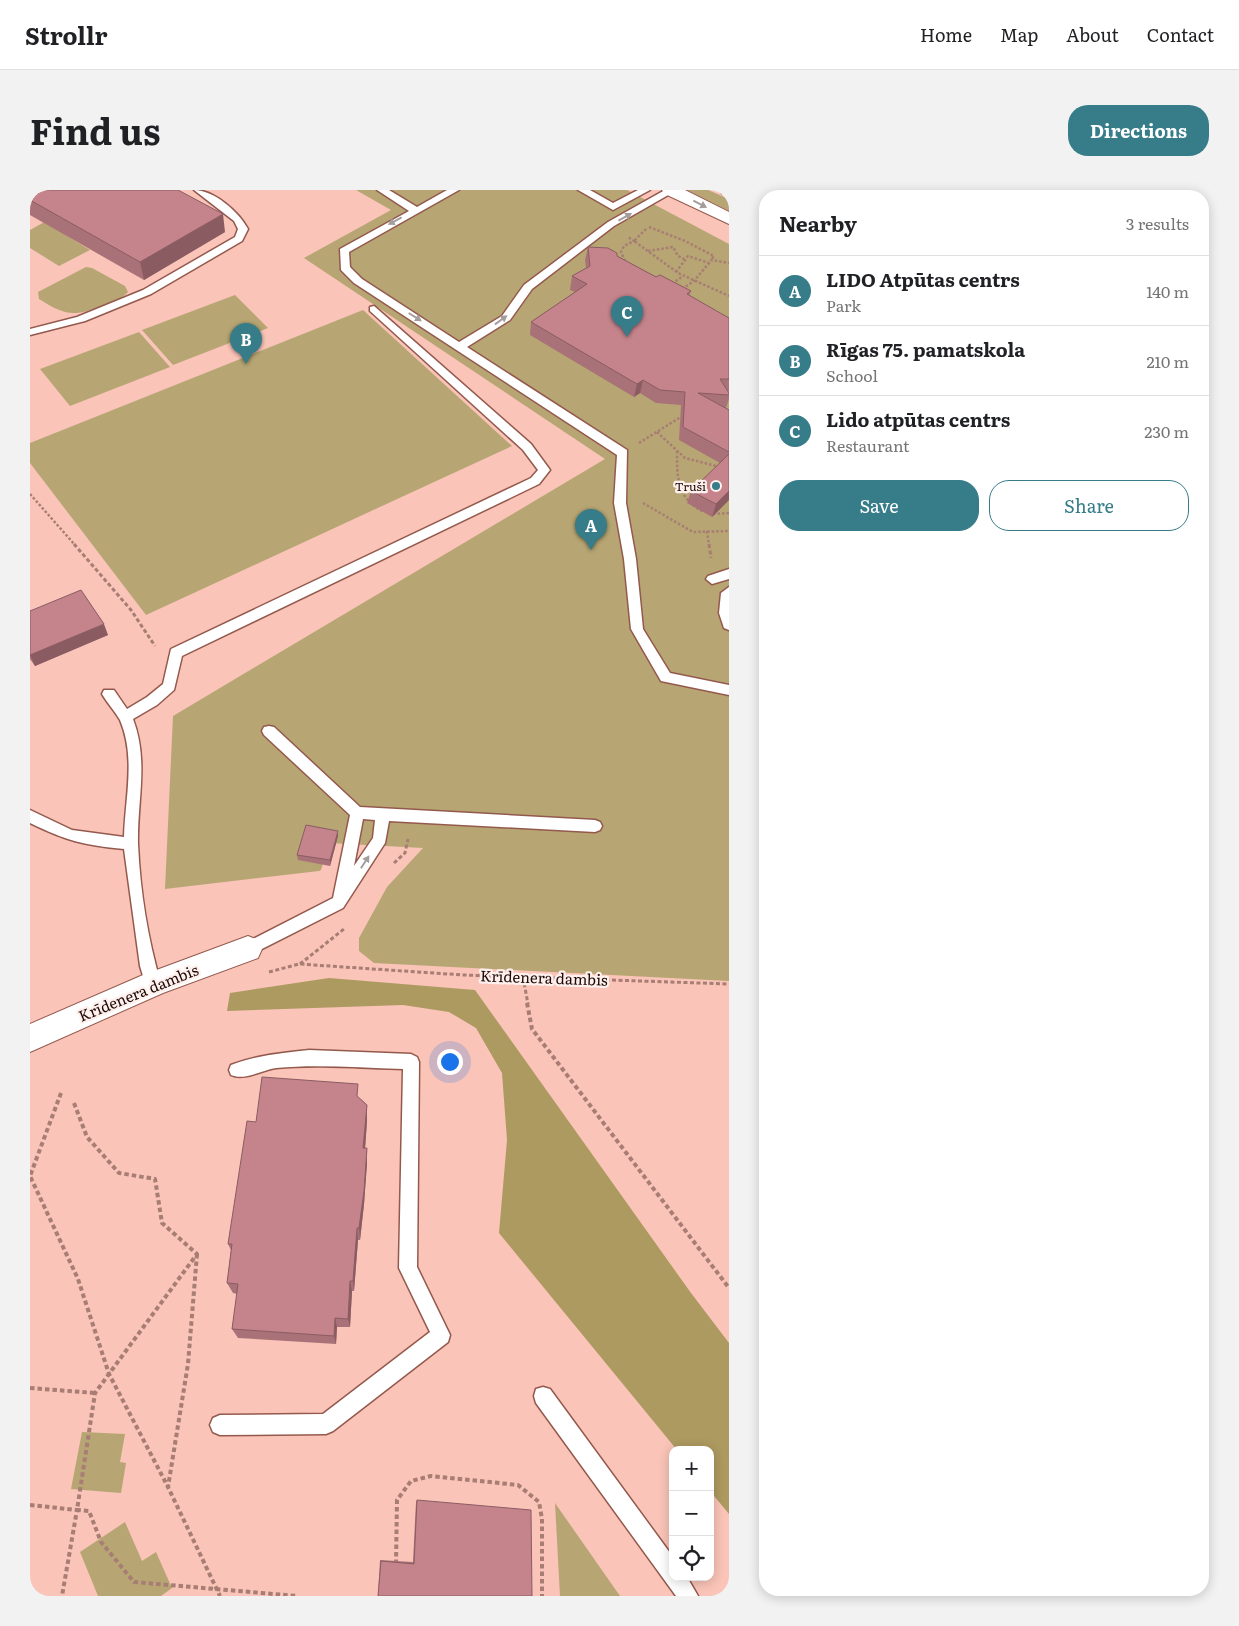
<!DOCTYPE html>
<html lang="en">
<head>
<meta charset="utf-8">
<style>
	:root { --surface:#fff; --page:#f2f2f2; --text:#202124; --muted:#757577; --line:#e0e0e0; --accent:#367c89 }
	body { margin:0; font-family:Literata,serif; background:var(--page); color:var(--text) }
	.controls { position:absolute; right:15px; bottom:15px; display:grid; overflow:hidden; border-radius:10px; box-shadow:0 2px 12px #0003 }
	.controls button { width:45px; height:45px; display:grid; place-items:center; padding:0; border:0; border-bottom:1px solid var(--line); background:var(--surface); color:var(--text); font:25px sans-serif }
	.you { position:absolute; left:419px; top:871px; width:18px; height:18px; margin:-12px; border:4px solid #fff; border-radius:50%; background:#1a73e8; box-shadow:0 0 0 8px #1a73e833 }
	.badge { display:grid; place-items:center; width:32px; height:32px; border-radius:50%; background:var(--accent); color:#fff; font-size:16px; font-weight:700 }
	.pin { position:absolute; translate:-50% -41px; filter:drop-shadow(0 1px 2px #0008) }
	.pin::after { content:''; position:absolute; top:26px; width:18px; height:15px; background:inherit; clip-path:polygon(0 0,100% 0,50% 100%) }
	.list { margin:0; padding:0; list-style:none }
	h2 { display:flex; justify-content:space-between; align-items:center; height:65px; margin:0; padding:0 20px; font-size:21px }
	h2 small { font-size:16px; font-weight:400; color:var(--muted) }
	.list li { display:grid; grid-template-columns:32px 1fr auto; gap:15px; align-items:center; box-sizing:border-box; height:70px; padding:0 20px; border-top:1px solid var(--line) }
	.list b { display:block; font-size:19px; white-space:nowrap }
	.list p { margin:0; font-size:16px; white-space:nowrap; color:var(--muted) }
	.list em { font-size:16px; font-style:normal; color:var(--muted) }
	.actions { display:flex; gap:10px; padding:15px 20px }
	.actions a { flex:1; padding:11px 0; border:1px solid var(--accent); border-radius:20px; text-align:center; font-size:18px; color:var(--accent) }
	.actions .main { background:var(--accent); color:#fff }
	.icon { flex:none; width:28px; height:28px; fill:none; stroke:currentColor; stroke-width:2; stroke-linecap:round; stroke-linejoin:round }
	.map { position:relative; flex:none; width:699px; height:1406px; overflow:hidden; border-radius:20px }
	header { display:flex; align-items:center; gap:30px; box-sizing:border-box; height:70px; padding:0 25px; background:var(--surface); border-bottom:1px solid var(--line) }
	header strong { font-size:24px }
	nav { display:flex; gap:28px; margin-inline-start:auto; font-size:18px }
	.intro { display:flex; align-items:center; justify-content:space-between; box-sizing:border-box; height:120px; padding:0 30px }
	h1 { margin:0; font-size:35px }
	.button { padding:12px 22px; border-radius:20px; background:var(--accent); color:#fff; font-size:18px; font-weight:700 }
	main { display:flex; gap:30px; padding:0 30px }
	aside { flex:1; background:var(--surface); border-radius:20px; box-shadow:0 2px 12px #0003 }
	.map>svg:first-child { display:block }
	.green { fill:#b7a673 }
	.forest { fill:#ad9a60 }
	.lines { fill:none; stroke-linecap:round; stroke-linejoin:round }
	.service-casing { stroke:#94594d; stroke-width:3 }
	.minor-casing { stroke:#94594d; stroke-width:2 }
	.trunk-casing { stroke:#94594d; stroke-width:2 }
	.path-far2 { stroke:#a77d74; stroke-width:2.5; stroke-dasharray:2.5 2; stroke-linecap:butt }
	.path-far1 { stroke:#a77d74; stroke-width:3; stroke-dasharray:4 2.5; stroke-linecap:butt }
	.path { stroke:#a77d74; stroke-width:4; stroke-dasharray:4.5 3; stroke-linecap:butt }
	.service { fill:#fff; fill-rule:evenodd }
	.minor { fill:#fff; fill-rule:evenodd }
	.trunk { fill:#fff; fill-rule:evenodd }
	.wall { fill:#a97278 }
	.shaded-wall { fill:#8a5c62 }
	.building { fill:#c5848c; stroke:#8a5c62 }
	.oneway { fill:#a59d9b }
	.poi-dot { fill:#367c89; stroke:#fef0ed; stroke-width:2 }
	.labels { text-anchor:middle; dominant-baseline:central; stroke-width:4.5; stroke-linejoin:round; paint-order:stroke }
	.far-poi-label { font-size:12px; fill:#1f0906; stroke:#fef0ed; text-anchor:end }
	.street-label { font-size:15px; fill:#1f0906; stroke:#fef0ed }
</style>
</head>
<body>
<header>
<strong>Strollr</strong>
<nav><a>Home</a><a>Map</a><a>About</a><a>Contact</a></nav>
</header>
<div class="intro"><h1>Find us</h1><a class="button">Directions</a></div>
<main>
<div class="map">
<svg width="699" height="1406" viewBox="0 0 699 1406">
	<rect width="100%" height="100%" fill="#fac4b8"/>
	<g class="green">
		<path d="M 326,0 L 597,0 L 699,54 L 699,791 L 344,773 L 329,761 L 329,748 L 357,697 L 393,658 L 299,653 L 291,680 L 289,681 L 135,699 L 143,526 L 575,269 L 274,68 L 361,20 Z"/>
		<path d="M 657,0 L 678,0 L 699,9 L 699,21 Z"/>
		<path d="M 27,25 L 34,44 L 60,60 L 29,76 L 0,58 L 0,40 Z"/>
		<path d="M 56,77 L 62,78 L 95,96 L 98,102 C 92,109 82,111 74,115 C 44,127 36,126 9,109 L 8,102 Z"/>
		<path d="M 205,105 L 238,138 L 143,175 L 112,140 Z"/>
		<path d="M 333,120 L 482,256 L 116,425 L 0,273 L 0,253 Z"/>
		<path d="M 109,142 L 140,177 L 40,216 L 10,179 Z"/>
		<path d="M 52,1242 L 95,1244 L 90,1272 L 96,1273 L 91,1303 L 41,1299 Z"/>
		<path d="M 525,1313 L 590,1406 L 530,1406 Z"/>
		<path d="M 95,1332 L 112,1371 L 126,1362 L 142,1398 L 131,1406 L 68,1406 L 50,1362 Z"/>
	</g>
	<path class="forest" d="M 299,788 L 445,800 L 661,1103 L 699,1153 L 699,1324 L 680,1301 L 680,1260 L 647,1260 L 469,1043 L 477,950 L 472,883 L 446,838 L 419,822 L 373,815 L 197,821 L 200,803 Z"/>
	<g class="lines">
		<defs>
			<g id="service">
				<path d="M 164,0 C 184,0 209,22 218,39 L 212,51 L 121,104 L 55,131 L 0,145 L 0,139 L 47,127 L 113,100 L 205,47 L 208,39 L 204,31 Z"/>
				<path d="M 347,0 L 359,0 L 387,17 L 417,0 L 429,0 L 319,62 L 320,77 L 332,89 L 429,152 L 472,126 L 494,95 L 578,32 L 635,0 L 647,0 L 584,36 L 502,99 L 480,130 L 437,157 L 597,260 L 596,313 L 606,369 L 613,439 L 640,483 L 699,495 L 699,505 L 631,491 L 601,439 L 594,369 L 584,313 L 587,265 L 324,93 L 311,80 L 310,59 L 379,21 Z"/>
				<path d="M 548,0 L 560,0 L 583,13 L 608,0 L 620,0 L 583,20 Z"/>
				<path d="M 344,116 L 501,254 L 520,280 L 509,294 L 152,466 L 144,500 L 127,515 L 103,529 C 119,571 107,611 108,654 C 110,700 118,750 131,794 L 129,799 L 123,801 L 117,799 L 110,776 L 94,659 C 53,655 37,651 0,633 L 0,620 L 42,640 L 94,647 C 95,608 106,568 90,530 C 85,521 77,513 72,504 L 74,500 L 84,500 L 97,519 L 117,507 L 133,494 L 141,459 L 501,288 L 508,280 L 493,260 L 340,121 L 340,117 Z"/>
				<path d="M 699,379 L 699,389 L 682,394 L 676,389 L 678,386 Z"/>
				<path d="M 699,397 L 699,440 L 694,438 L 689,423 L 691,403 Z"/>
				<path d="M 239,536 L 244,537 L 330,617 L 565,630 L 570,632 L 572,636 L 570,640 L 565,642 L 359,631 L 355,653 L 313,718 L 218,766 L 213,764 L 210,759 L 213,754 L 303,708 L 320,625 L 234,545 L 232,541 L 234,537 ZM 333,629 L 345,630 L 343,648 L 324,676 Z"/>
				<path d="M 279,860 L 381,864 L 387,867 L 389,872 L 387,1077 L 420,1145 L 418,1152 L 303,1241 L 296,1244 L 190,1245 L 183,1242 L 180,1235 L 183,1228 L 190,1225 L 293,1224 L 400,1142 L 369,1078 L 373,879 C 330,878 288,874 246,878 C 232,880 214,891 201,885 L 199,880 L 201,875 C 226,865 253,863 279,860 Z"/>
				<path d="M 513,1197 L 520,1199 L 643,1367 L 643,1387 L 657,1387 L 668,1406 L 646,1406 L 506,1213 L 504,1206 L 506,1199 Z"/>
			</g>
			<g id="minor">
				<path d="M 632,0 L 655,0 L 699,22 L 699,34 L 635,4 Z"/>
				<path d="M 218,746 L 228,750 L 232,759 L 228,768 L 133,803 L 0,862 L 0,834 L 113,785 Z"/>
			</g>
			<path id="trunk" d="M 689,0 L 699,0 L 699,5 L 692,4 Z"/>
		</defs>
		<use href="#service" class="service-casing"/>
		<use href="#minor" class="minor-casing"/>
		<use href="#trunk" class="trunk-casing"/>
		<g class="path-far2">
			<path d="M 619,37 L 655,51 L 684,66 L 681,70"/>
			<path d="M 616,39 L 604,51 L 648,83 L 699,106"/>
			<path d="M 618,61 L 643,57 L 648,66 L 654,69"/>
			<path d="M 595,71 L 591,62 L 594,56 L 604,51 L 598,47"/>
			<path d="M 646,82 L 658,66 L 679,73 L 681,70 L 699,73"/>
			<path d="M 642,94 L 653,86"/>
			<path d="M 652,99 L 664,91 L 679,73"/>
			<path d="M 627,242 L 655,268 L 690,277"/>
			<path d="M 609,253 L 654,225"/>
			<path d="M 647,261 C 647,287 647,308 672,321"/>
			<path d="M 0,304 L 45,355"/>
			<path d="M 613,313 L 663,342 L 699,341"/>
			<path d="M 683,324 L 699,323"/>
			<path d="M 677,341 L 679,355"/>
		</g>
		<g class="path-far1">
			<path d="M 44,354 L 101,420 L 125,456"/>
			<path d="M 679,354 L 681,368"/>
			<path d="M 364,673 L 375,663 L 378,649"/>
			<path d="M 270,774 L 314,739"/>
			<path d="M 239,782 L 269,774 L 433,785 L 699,794"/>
			<path d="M 493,787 L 498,814"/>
		</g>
		<g class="path">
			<path d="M 497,813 L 502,839 L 699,1098"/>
			<path d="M 31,903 L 0,986 L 48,1089 L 79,1184 L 138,1297"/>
			<path d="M 44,913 L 57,947 L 89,983 L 125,989 L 132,1033 L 167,1064 L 65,1203 L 47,1320 L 59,1321 L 71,1352 L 104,1392 L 267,1406"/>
			<path d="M 167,1064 L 158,1174 L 138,1297 L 190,1406"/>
			<path d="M 0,1198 L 65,1203"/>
			<path d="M 0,1315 L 47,1320 L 32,1406"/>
			<path d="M 366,1374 L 367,1310 L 381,1291 L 401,1286 L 488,1295 L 509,1312 L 512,1329 L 512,1406"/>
		</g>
		<use href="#service" class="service"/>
		<use href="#minor" class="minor"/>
		<use href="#trunk" class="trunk"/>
	</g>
	<g class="wall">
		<path d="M 0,0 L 195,42 L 114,90 L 0,25 Z"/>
		<path d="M 558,57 L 587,66 L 626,87 L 661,101 L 659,106 L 699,128 L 699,201 L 698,201 L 699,203 L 699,209 L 696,218 L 699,220 L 699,310 L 682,327 L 657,313 L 661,301 L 690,273 L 649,250 L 651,215 L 626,213 L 610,203 L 604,207 L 500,145 L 501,132 L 545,102 L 540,100 L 542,86 L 556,78 L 555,70 Z"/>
		<path d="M 0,421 L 78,445 L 5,476 L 0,469 Z"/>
		<path d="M 308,641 L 308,646 L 300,676 L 268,670 L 267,665 Z"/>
		<path d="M 329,908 L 337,915 L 337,931 L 335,958 L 337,958 L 337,973 L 334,1014 L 330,1050 L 328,1050 L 324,1101 L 322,1101 L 320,1137 L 307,1137 L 306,1154 L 208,1148 L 202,1139 L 207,1104 L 203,1103 L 197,1093 L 201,1060 L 198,1054 L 226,932 Z"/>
		<path d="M 387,1310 L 502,1406 L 348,1406 L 350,1370 L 383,1372 L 386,1312 Z"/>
	</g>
	<g class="shaded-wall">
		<path d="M 193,24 L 195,42 L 114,90 L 110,72 Z"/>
		<path d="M 613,190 L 610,203 L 604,207 L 607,194 Z"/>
		<path d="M 699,301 L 699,310 L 682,327 L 686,314 Z"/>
		<path d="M 74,434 L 78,445 L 5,476 L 0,465 Z"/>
		<path d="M 308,641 L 308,646 L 300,676 L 300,670 Z"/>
		<path d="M 337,915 L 337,931 L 334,973 L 333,958 Z"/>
		<path d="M 337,958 L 337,973 L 334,1014 L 330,1050 L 329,1038 Z"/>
		<path d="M 327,1038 L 328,1050 L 324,1101 L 323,1091 Z"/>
		<path d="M 320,1091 L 322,1101 L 320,1137 L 318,1129 Z"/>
		<path d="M 305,1128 L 307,1137 L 306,1154 L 304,1146 Z"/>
	</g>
	<g class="building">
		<path d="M 0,0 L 148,0 L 193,24 L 110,72 L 0,10 Z"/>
		<path d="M 558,57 L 578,58 L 587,63 L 587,66 L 626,87 L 630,85 L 661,101 L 657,104 L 699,128 L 699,189 L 690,189 L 699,203 L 699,205 L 668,203 L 699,220 L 699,262 L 653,237 L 655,202 L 630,200 L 613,190 L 607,194 L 501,132 L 557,94 L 542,86 L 560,76 Z"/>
		<path d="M 699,264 L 699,301 L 686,314 L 661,301 Z"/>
		<path d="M 51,400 L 74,434 L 0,465 L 0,421 Z"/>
		<path d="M 276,635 L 308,641 L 300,670 L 267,665 Z"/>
		<path d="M 232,887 L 328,894 L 327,906 L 337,915 L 333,958 L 337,958 L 334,1001 L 329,1038 L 327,1038 L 323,1091 L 320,1091 L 318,1129 L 305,1128 L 304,1146 L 202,1139 L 208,1094 L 197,1093 L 202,1054 L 198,1054 L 217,931 L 226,932 Z"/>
		<path d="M 387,1310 L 501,1320 L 502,1406 L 348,1406 L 351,1371 L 384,1374 Z"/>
	</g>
	<defs><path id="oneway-solid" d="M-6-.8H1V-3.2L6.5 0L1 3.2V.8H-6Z" transform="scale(1.25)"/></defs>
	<g class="oneway">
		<use href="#oneway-solid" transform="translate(670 14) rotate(27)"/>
		<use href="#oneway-solid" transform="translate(595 27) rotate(-29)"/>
		<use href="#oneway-solid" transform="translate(365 31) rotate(152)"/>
		<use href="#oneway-solid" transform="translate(385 127) rotate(32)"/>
		<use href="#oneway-solid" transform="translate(471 130) rotate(-36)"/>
		<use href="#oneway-solid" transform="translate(335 672) rotate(-57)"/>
	</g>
	<circle class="poi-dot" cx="686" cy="296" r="5"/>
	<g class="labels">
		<g class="far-poi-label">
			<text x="676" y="296">Truši</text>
		</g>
		<g class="street-label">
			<text transform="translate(514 787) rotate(2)">Krīdenera dambis</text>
			<text transform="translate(108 802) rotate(-22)">Krīdenera dambis</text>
		</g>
	</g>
</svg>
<div class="controls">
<button>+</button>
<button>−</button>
<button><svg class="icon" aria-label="locate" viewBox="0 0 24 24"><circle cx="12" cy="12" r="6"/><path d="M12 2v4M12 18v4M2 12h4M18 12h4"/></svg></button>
</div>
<div class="you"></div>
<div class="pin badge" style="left:561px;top:360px">A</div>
<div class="pin badge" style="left:216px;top:174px">B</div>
<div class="pin badge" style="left:597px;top:147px">C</div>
</div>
<aside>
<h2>Nearby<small>3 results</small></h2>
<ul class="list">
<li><span class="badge">A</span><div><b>LIDO Atpūtas centrs</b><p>Park</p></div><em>140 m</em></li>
<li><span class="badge">B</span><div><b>Rīgas 75. pamatskola</b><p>School</p></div><em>210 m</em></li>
<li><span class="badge">C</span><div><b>Lido atpūtas centrs</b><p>Restaurant</p></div><em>230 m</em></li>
</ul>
<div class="actions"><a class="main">Save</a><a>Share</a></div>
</aside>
</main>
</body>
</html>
